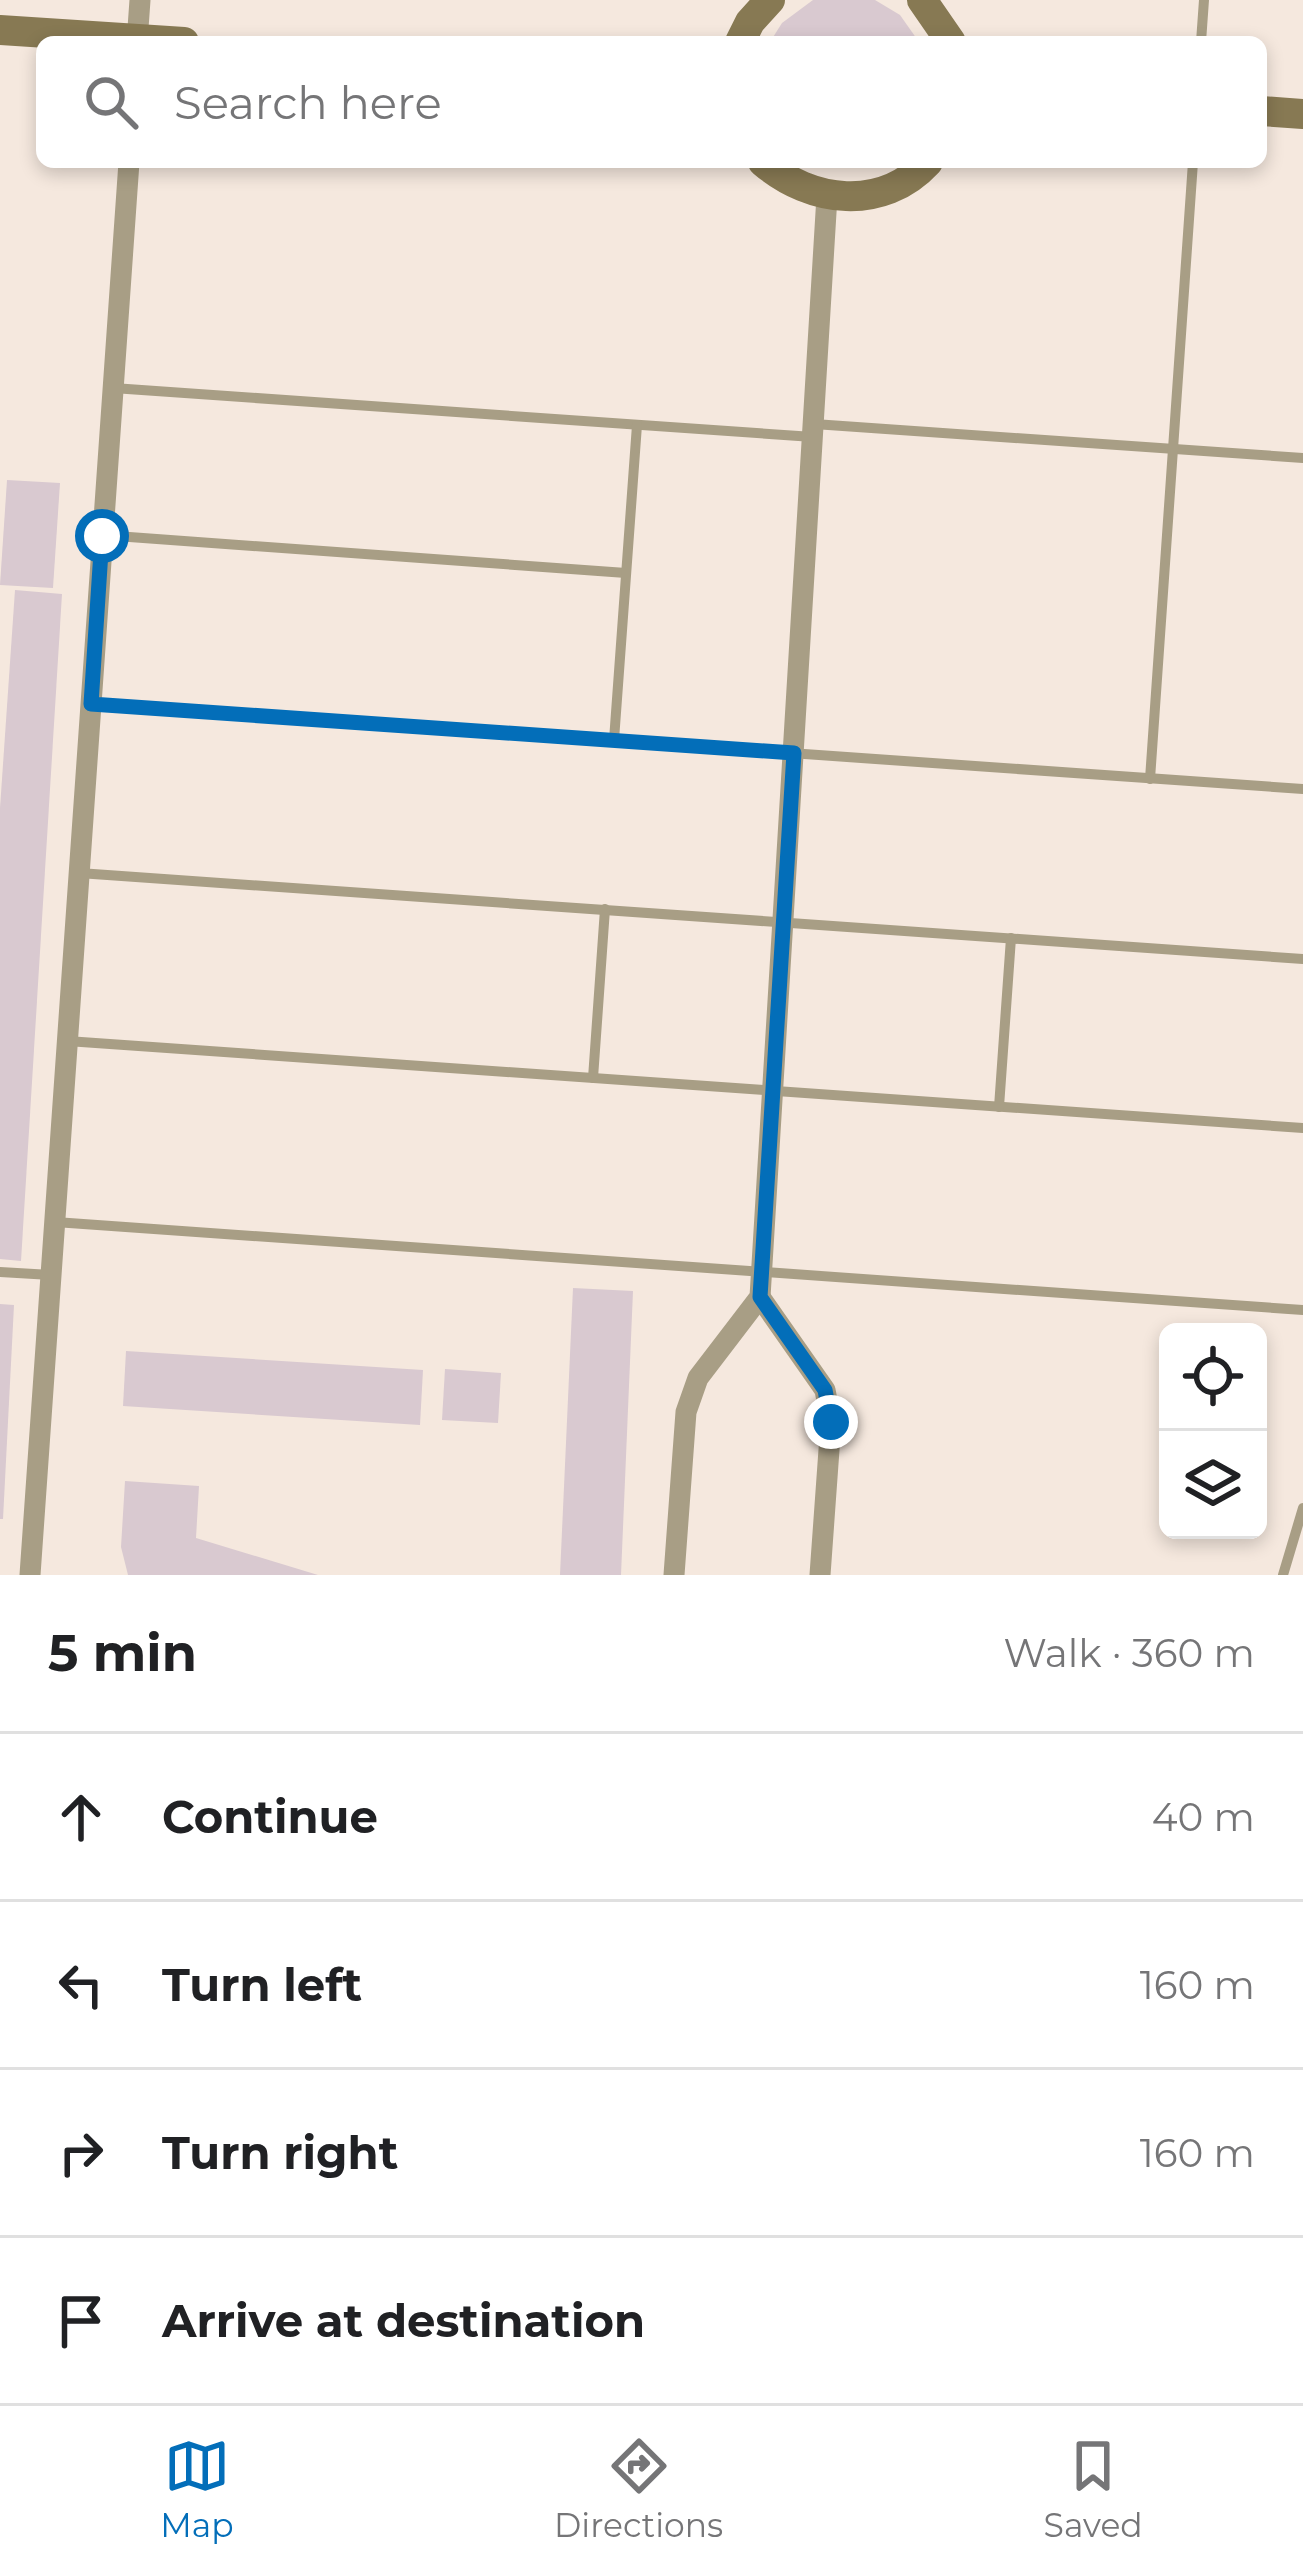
<!DOCTYPE html>
<html lang="en">
<head>
<meta charset="utf-8">
<style>
	:root { --surface:#fff; --page:#f6f6f6; --text:#202124; --muted:#757577; --line:#e0e0e0; --accent:#036eb9 }
	body { margin:0; font-family:Montserrat,sans-serif; background:var(--page); color:var(--text) }
	.controls { position:absolute; right:36px; bottom:36px; display:grid; overflow:hidden; border-radius:18px; box-shadow:0 6px 18px #0003 }
	.controls button { width:108px; height:108px; display:grid; place-items:center; padding:0; border:0; border-bottom:3px solid var(--line); background:var(--surface); color:var(--text); font:60px sans-serif }
	.stop { position:absolute; width:36px; height:36px; margin:-27px; border:9px solid #036eb9; border-radius:50%; background:#fff }
	.stop.end { background:#036eb9; border-color:#fff; box-shadow:0 3px 12px #0008 }
	.list { margin:0; padding:0; list-style:none }
	h2 { display:flex; justify-content:space-between; align-items:center; height:156px; margin:0; padding:0 48px; font-size:51px }
	h2 small { font-size:39px; font-weight:400; color:var(--muted) }
	.list li { display:grid; grid-template-columns:78px 1fr auto; gap:36px; align-items:center; box-sizing:border-box; height:168px; padding:0 48px; border-top:3px solid var(--line) }
	.list b { display:block; font-size:45px; white-space:nowrap }
	.list em { font-size:39px; font-style:normal; color:var(--muted) }
	.icon { flex:none; width:66px; height:66px; fill:none; stroke:currentColor; stroke-width:2; stroke-linecap:round; stroke-linejoin:round }
	.map { position:relative; flex:none; width:1303px; height:1575px; overflow:hidden }
	.search { position:absolute; background:var(--surface); box-shadow:0 6px 18px #0003; left:36px; right:36px; top:36px; height:132px; display:flex; align-items:center; gap:30px; box-sizing:border-box; padding:0 42px; border-radius:18px; color:var(--muted); font-size:45px }
	.sheet { height:828px; background:var(--surface) }
	nav { display:flex; justify-content:space-around; align-items:center; box-sizing:border-box; height:168px; border-top:3px solid var(--line); background:var(--surface); font-size:33px; color:var(--muted) }
	nav a { display:grid; justify-items:center; gap:6px }
	nav .on { color:var(--accent) }
	.map>svg:first-child { display:block }
	.building { fill:#d9c9d0 }
	.lines { fill:none; stroke-linecap:round; stroke-linejoin:round }
	.lane { stroke:#a89e85; stroke-width:10 }
	.street { stroke:#a89e85; stroke-width:21 }
	.secondary { stroke:#877953; stroke-width:30 }
	.route { stroke:#036eb9; stroke-width:15 }
</style>
</head>
<body>
<div class="map">
<svg width="1303" height="1575" viewBox="0 0 1303 1575">
	<rect width="100%" height="100%" fill="#f5e8de"/>
	<g class="building">
		<path d="M 813,0 L 875,0 L 900,15 L 919,42 L 770,42 L 782,23 Z"/>
		<path d="M 7,480 L 60,483 L 53,588 L 0,585 Z"/>
		<path d="M 15,590 L 62,594 L 21,1261 L 0,1259 L 0,808 Z"/>
		<path d="M 573,1288 L 633,1291 L 621,1575 L 560,1575 Z"/>
		<path d="M 0,1304 L 14,1305 L 3,1519 L 0,1519 Z"/>
		<path d="M 126,1351 L 423,1370 L 420,1425 L 123,1406 Z"/>
		<path d="M 445,1369 L 501,1373 L 498,1423 L 442,1420 Z"/>
		<path d="M 125,1481 L 199,1486 L 196,1538 L 318,1575 L 128,1575 L 121,1547 Z"/>
	</g>
	<g class="lines">
		<g class="lane">
			<path d="M 1201,42 L 1204,0"/>
			<path d="M 113,388 L 813,437"/>
			<path d="M 814,424 L 1303,458"/>
			<path d="M 102,535 L 626,573"/>
			<path d="M 91,704 L 1303,789"/>
			<path d="M 614,740 L 637,425"/>
			<path d="M 1150,779 L 1193,162"/>
			<path d="M 79,873 L 1303,959"/>
			<path d="M 67,1041 L 1303,1128"/>
			<path d="M 593,1078 L 605,909"/>
			<path d="M 999,1107 L 1011,938"/>
			<path d="M 55,1222 L 1303,1310"/>
			<path d="M 0,1272 L 51,1275"/>
			<path d="M 1283,1575 L 1303,1508"/>
		</g>
		<g class="street">
			<path d="M 137,42 L 140,0"/>
			<path d="M 760,1297 L 825,1390 L 831,1422 L 820,1575"/>
			<path d="M 30,1575 L 129,162"/>
			<path d="M 674,1575 L 686,1412 L 698,1378 L 760,1297 L 827,196"/>
		</g>
		<g class="secondary">
			<path d="M 922,0 L 951,42"/>
			<path d="M 0,30 L 184,42"/>
			<path d="M 740,42 L 750,22 L 770,0"/>
			<path d="M 1261,111 L 1303,114"/>
			<path d="M 763,162 C 811,203 882,212 928,162"/>
		</g>
	</g>
	<g class="lines">
		<path class="route" d="M 102,536 L 91,704 L 794,753 L 760,1297 L 825,1390 L 831,1422"/>
	</g>
</svg>
<div class="controls">
<button><svg class="icon" aria-label="locate" viewBox="0 0 24 24"><circle cx="12" cy="12" r="6"/><path d="M12 2v4M12 18v4M2 12h4M18 12h4"/></svg></button>
<button><svg class="icon" aria-label="layers" viewBox="0 0 24 24"><path d="M12 4l9 5-9 5-9-5zM3 14l9 5 9-5"/></svg></button>
</div>
<div class="stop" style="left:102px;top:536px"></div>
<div class="stop end" style="left:831px;top:1422px"></div>
<div class="search"><svg class="icon" aria-label="search" viewBox="0 0 24 24"><circle cx="10" cy="10" r="6"/><path d="M15 15l6 6"/></svg>Search here</div>
</div>
<section class="sheet">
<h2>5 min<small>Walk · 360 m</small></h2>
<ul class="list">
<li><svg class="icon" aria-label="ahead" viewBox="0 0 24 24"><path d="M12 20V5M6 11l6-6 6 6"/></svg><div><b>Continue</b></div><em>40 m</em></li>
<li><svg class="icon" aria-label="left" viewBox="0 0 24 24"><path d="M17 20v-9H6M10 6l-5 5 5 5"/></svg><div><b>Turn left</b></div><em>160 m</em></li>
<li><svg class="icon" aria-label="right" viewBox="0 0 24 24"><path d="M7 20v-9h11M14 6l5 5-5 5"/></svg><div><b>Turn right</b></div><em>160 m</em></li>
<li><svg class="icon" aria-label="arrive" viewBox="0 0 24 24"><path d="M6 21V4h12l-3 4 3 4H6"/></svg><div><b>Arrive at destination</b></div></li>
</ul>
</section>
<nav>
<a class="on"><svg class="icon" aria-label="map" viewBox="0 0 24 24"><path d="M3 6l6-2 6 2 6-2v14l-6 2-6-2-6 2zM9 4v14M15 6v14"/></svg>Map</a>
<a><svg class="icon" aria-label="directions" viewBox="0 0 24 24"><path d="M12 3l9 9-9 9-9-9zM9 14v-3h6M13 9l2 2-2 2"/></svg>Directions</a>
<a><svg class="icon" aria-label="saved" viewBox="0 0 24 24"><path d="M7 4h10v16l-5-4-5 4z"/></svg>Saved</a>
</nav>
</body>
</html>
